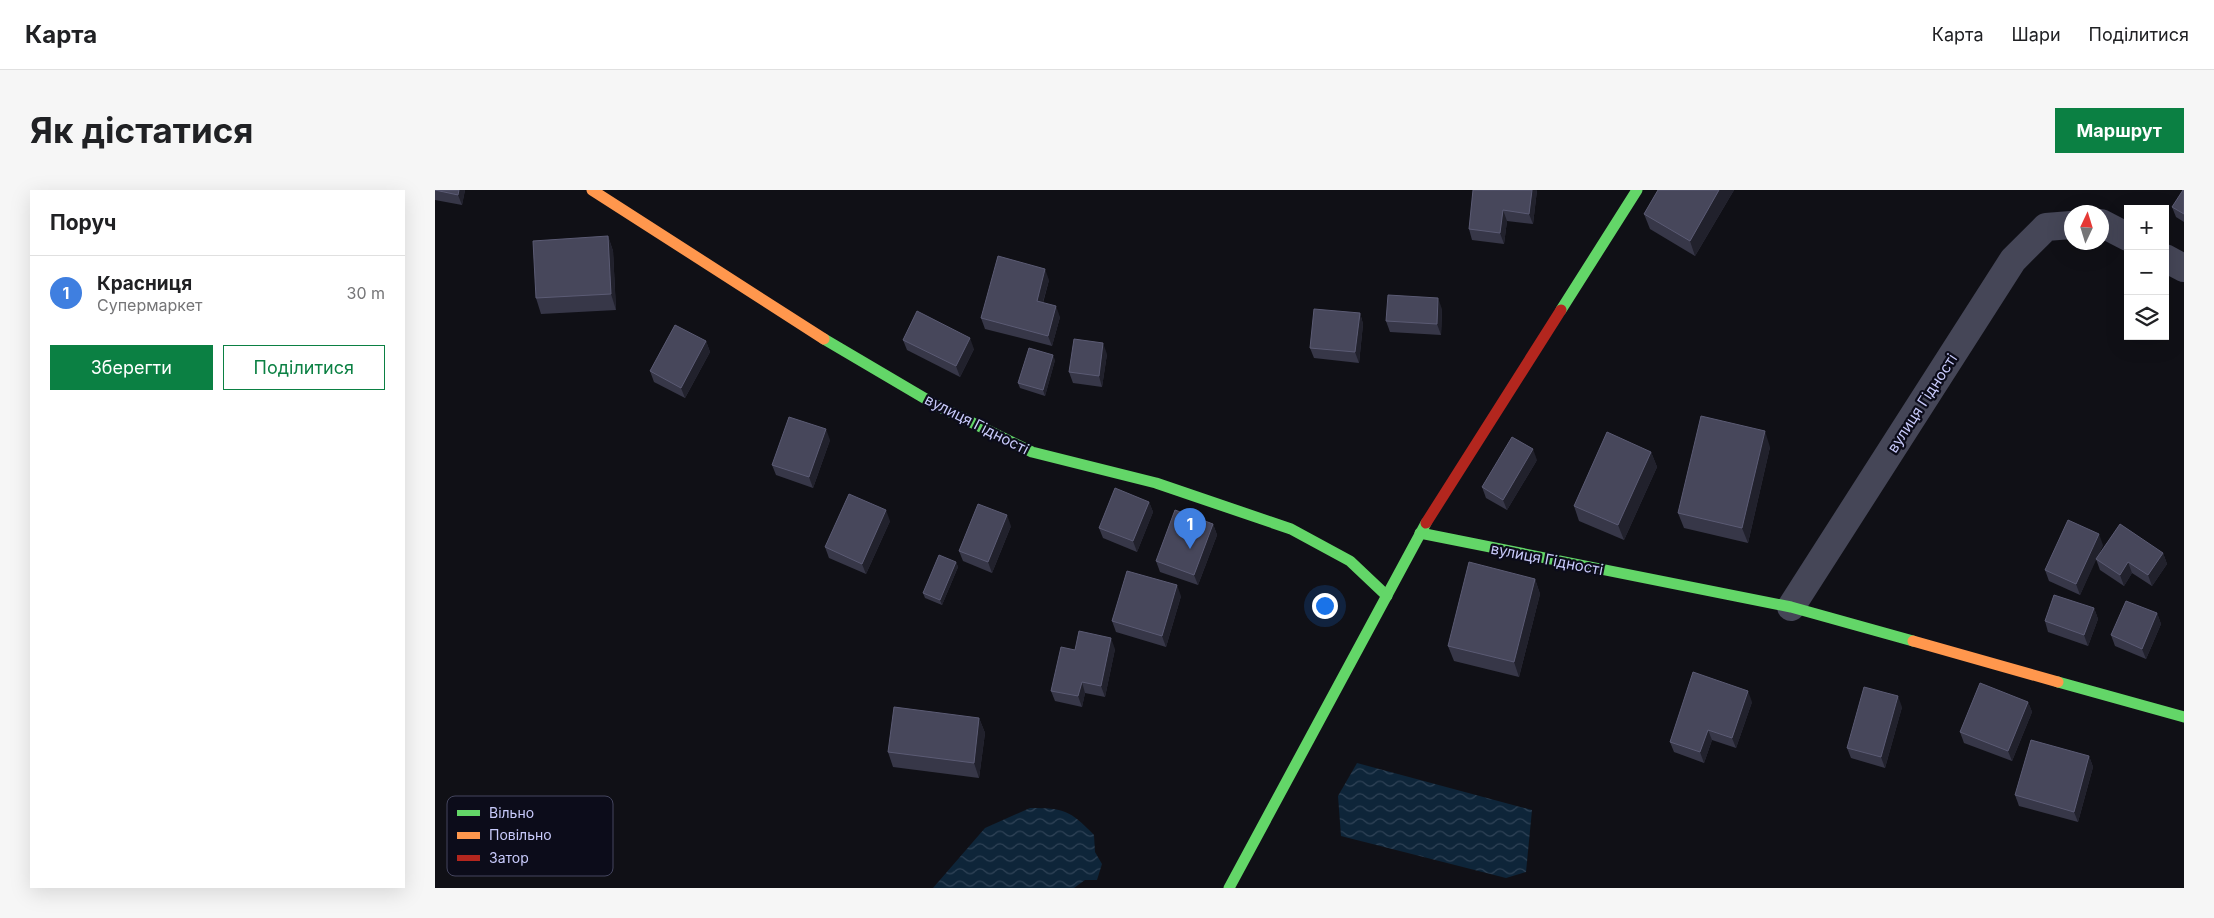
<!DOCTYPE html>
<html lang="uk">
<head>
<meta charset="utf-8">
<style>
	:root { --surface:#fff; --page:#f6f6f6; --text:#202124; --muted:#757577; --line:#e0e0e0; --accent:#0b8043 }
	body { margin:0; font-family:Inter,sans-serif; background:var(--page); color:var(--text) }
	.controls { position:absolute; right:15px; top:15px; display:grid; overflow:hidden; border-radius:0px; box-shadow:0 5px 20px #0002 }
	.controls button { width:45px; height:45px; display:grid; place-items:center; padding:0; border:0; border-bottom:1px solid var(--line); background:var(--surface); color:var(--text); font:25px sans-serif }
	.compass { position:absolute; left:1629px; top:15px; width:45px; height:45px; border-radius:50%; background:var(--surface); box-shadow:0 5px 20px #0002; rotate:4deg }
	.you { position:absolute; left:889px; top:415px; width:18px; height:18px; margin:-12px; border:4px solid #fff; border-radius:50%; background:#1a73e8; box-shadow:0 0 0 8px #1a73e833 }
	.badge { display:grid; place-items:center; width:32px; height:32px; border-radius:50%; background:var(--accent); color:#fff; font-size:16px; font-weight:700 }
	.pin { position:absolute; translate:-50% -41px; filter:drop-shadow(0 1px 2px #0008) }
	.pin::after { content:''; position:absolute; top:26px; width:18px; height:15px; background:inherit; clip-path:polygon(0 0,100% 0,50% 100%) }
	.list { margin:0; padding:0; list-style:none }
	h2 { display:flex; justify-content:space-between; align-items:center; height:65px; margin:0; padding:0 20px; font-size:21px }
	h2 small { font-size:16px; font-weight:400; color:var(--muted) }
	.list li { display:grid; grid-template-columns:32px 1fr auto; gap:15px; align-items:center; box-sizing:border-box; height:75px; padding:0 20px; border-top:1px solid var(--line) }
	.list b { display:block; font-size:19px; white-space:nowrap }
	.list p { margin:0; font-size:16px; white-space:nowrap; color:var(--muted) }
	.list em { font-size:16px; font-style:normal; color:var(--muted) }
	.actions { display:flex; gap:10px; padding:15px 20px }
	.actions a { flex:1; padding:11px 0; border:1px solid var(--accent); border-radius:0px; text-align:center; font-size:18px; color:var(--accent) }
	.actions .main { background:var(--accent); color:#fff }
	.icon { flex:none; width:28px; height:28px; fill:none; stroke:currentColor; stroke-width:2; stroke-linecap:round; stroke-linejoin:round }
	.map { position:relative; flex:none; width:1749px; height:698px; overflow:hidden; border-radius:0px }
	header { display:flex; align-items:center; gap:30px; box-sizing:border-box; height:70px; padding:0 25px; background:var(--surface); border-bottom:1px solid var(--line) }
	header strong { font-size:24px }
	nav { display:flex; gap:28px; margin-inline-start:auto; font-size:18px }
	.intro { display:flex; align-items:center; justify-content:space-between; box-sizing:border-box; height:120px; padding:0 30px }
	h1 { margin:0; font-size:35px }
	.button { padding:12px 22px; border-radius:0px; background:var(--accent); color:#fff; font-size:18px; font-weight:700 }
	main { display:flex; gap:30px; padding:0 30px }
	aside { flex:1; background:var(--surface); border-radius:0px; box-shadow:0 5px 20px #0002 }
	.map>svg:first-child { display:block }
	.water { fill:url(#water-waves) }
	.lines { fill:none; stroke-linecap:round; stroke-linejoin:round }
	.street { stroke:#454657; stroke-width:28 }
	.fast { stroke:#63d668; stroke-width:11 }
	.slow { stroke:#ff974d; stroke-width:11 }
	.jam { stroke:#b3261e; stroke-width:11 }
	.wall { fill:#373748 }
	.shaded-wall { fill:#21212c }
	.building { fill:#47475b; stroke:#5b5b74 }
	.labels { text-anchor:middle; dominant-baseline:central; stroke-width:4.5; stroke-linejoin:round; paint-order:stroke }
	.street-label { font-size:15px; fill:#c8cafb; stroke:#0c0c1a }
	.key { fill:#0c0c1a; stroke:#44455e; stroke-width:1 }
	.key-label { font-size:14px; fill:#c8cafb }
</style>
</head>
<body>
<header>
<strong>Карта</strong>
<nav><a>Карта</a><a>Шари</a><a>Поділитися</a></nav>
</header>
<div class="intro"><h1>Як дістатися</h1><a class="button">Маршрут</a></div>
<main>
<aside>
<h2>Поруч<small></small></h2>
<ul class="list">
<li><span class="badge" style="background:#3f7fe0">1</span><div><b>Красниця</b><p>Супермаркет</p></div><em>30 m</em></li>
</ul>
<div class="actions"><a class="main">Зберегти</a><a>Поділитися</a></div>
</aside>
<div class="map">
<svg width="1749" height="698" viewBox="0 0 1749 698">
	<defs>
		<pattern id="water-waves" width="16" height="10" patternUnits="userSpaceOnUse" patternTransform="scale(1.25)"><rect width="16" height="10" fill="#0e2539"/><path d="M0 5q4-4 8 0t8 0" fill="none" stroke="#304357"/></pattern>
	</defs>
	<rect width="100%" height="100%" fill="#101016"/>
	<g class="water">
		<path d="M 922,573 L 1097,620 L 1091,682 L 1071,688 L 906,646 L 903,606 Z"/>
		<path d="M 595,618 C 629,618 635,620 659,645 L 660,662 L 667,674 L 662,690 L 650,690 L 639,698 L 498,698 L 550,638 Z"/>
	</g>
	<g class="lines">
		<g class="street">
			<path d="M 1666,33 L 1693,47"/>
			<path d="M 1730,68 L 1749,78"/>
			<path d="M 1356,417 L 1578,70 L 1611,37 L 1636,35"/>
		</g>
		<g class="fast">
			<path d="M 1126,120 L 1202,0"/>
			<path d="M 389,149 L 501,215 L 597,262 L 721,293 L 856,339 L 915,371 L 952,406"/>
			<path d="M 985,343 L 1356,417 L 1478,451"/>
			<path d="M 1623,492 L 1749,527"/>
			<path d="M 794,698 L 991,333"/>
		</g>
		<g class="slow">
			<path d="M 157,0 L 389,149"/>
			<path d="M 1478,451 L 1623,492"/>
		</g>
		<path class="jam" d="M 991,333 L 1126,120"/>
	</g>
	<g class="wall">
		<path d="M 0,0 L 30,0 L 27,15 L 0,10 Z"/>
		<path d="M 1102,0 L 1098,34 L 1072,31 L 1069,54 L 1037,50 L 1034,39 Z"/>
		<path d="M 1223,0 L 1299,0 L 1260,66 L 1215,39 L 1209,24 Z"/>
		<path d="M 1749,0 L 1749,32 L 1741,27 L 1737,17 Z"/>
		<path d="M 173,46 L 178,61 L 181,120 L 106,124 L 101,108 Z"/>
		<path d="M 614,90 L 608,113 L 625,127 L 617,156 L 550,139 L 546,128 Z"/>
		<path d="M 1007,119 L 1006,145 L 955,142 L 951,131 Z"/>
		<path d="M 925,123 L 928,134 L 924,173 L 879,168 L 875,158 Z"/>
		<path d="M 468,150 L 539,159 L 525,187 L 472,160 Z"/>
		<path d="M 271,151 L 275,162 L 250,208 L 219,192 L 215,181 Z"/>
		<path d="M 672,164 L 667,197 L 638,193 L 634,182 Z"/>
		<path d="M 620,170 L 610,206 L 585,198 L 583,193 Z"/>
		<path d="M 395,250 L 378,298 L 341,285 L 337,275 Z"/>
		<path d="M 1335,257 L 1313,353 L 1249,338 L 1243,323 Z"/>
		<path d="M 1216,262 L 1222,277 L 1189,350 L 1144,331 L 1139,316 Z"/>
		<path d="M 1102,270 L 1072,320 L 1051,308 L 1047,297 Z"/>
		<path d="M 714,312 L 718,322 L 702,362 L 668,348 L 664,338 Z"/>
		<path d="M 455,331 L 431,384 L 394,368 L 390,357 Z"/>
		<path d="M 778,334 L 782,345 L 763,395 L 725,382 L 721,371 Z"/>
		<path d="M 576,336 L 557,383 L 528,371 L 524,361 Z"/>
		<path d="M 1668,355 L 1662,368 L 1728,363 L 1732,374 L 1717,396 L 1697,383 L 1689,396 L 1665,380 L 1661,369 L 1645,405 L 1614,391 L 1610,380 Z"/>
		<path d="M 521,372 L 523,377 L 507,415 L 490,408 L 488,403 Z"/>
		<path d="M 1100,389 L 1105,404 L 1084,487 L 1019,471 L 1013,456 Z"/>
		<path d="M 746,406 L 731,457 L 681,442 L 677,431 Z"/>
		<path d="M 1659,418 L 1663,429 L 1653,456 L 1613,442 L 1610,431 Z"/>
		<path d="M 1722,423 L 1726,434 L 1711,469 L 1680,456 L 1676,445 Z"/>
		<path d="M 680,459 L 670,507 L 650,503 L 647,517 L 620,511 L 616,501 L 640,460 Z"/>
		<path d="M 1317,512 L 1301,558 L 1277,550 L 1269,573 L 1239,562 L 1235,552 Z"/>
		<path d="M 1593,512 L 1597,522 L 1577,571 L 1529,553 L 1525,542 Z"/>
		<path d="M 1467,517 L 1450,578 L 1416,568 L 1412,558 Z"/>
		<path d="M 544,528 L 550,543 L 544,588 L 458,577 L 453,562 Z"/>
		<path d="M 1654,566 L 1658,577 L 1643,632 L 1584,616 L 1580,605 Z"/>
	</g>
	<g class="shaded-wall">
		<path d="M 24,0 L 30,0 L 27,15 L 23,5 Z"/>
		<path d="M 1097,0 L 1102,0 L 1098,34 L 1094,24 Z"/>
		<path d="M 1284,0 L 1299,0 L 1260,66 L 1255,51 Z"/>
		<path d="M 1068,20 L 1072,31 L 1069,54 L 1065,43 Z"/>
		<path d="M 173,46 L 178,61 L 181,120 L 176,104 Z"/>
		<path d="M 610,79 L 614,90 L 605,122 L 602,111 Z"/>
		<path d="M 1003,108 L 1007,119 L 1006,145 L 1002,134 Z"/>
		<path d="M 621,116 L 625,127 L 617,156 L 613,146 Z"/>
		<path d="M 925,123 L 928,134 L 924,173 L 920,162 Z"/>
		<path d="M 535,148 L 539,159 L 525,187 L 521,176 Z"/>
		<path d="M 271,151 L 275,162 L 250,208 L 246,198 Z"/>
		<path d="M 668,153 L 672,164 L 667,197 L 664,186 Z"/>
		<path d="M 618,165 L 620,170 L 610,206 L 608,200 Z"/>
		<path d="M 391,239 L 395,250 L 378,298 L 374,287 Z"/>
		<path d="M 1330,241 L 1335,257 L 1313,353 L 1307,338 Z"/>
		<path d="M 1098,259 L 1102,270 L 1072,320 L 1068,310 Z"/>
		<path d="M 1216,262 L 1222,277 L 1189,350 L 1183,335 Z"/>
		<path d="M 714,312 L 718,322 L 702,362 L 698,351 Z"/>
		<path d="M 451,320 L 455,331 L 431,384 L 427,374 Z"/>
		<path d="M 572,325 L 576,336 L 557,383 L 553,372 Z"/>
		<path d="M 778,334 L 782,345 L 763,395 L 759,385 Z"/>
		<path d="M 1664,344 L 1668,355 L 1645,405 L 1641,394 Z"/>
		<path d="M 1728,363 L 1732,374 L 1717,396 L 1713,385 Z"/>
		<path d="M 521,372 L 523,377 L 507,415 L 505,410 Z"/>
		<path d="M 1693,372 L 1697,383 L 1689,396 L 1685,385 Z"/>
		<path d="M 1100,389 L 1105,404 L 1084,487 L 1079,472 Z"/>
		<path d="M 742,395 L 746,406 L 731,457 L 727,446 Z"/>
		<path d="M 1659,418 L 1663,429 L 1653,456 L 1649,445 Z"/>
		<path d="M 1722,423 L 1726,434 L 1711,469 L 1707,459 Z"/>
		<path d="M 676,448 L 680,459 L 670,507 L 666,496 Z"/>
		<path d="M 647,492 L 650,503 L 647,517 L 643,506 Z"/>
		<path d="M 1313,501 L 1317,512 L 1301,558 L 1297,548 Z"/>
		<path d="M 1463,506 L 1467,517 L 1450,578 L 1446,567 Z"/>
		<path d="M 1593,512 L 1597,522 L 1577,571 L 1573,561 Z"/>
		<path d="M 544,528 L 550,543 L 544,588 L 539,573 Z"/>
		<path d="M 1273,540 L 1277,550 L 1269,573 L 1265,562 Z"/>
		<path d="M 1654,566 L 1658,577 L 1643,632 L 1639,622 Z"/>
	</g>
	<g class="building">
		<path d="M 0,0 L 24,0 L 23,5 Z"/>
		<path d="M 1038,0 L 1097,0 L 1094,24 L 1068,20 L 1065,43 L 1034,39 Z"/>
		<path d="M 1223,0 L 1284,0 L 1255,51 L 1209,24 Z"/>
		<path d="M 1748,0 L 1749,0 L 1749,24 L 1737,17 Z"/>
		<path d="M 173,46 L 176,104 L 101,108 L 98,51 Z"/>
		<path d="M 563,66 L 610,79 L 602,111 L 621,116 L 613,146 L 546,128 Z"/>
		<path d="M 953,105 L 1003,108 L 1002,134 L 951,131 Z"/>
		<path d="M 879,119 L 925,123 L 920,162 L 875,158 Z"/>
		<path d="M 482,121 L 535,148 L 521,176 L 468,150 Z"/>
		<path d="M 240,135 L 271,151 L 246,198 L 215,181 Z"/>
		<path d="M 639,149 L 668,153 L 664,186 L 634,182 Z"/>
		<path d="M 594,158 L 618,165 L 608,200 L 583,193 Z"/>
		<path d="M 1266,226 L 1330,241 L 1307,338 L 1243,323 Z"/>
		<path d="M 354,227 L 391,239 L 374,287 L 337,275 Z"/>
		<path d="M 1172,242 L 1216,262 L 1183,335 L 1139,316 Z"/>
		<path d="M 1077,247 L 1098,259 L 1068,310 L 1047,297 Z"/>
		<path d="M 680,298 L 714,312 L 698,351 L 664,338 Z"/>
		<path d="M 414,304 L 451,320 L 427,374 L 390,357 Z"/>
		<path d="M 543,314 L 572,325 L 553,372 L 524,361 Z"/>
		<path d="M 740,320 L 778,334 L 759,385 L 721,371 Z"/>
		<path d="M 1633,330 L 1664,344 L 1641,394 L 1610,380 Z"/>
		<path d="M 1685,334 L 1728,363 L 1713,385 L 1693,372 L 1685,385 L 1661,369 Z"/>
		<path d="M 504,365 L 521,372 L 505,410 L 488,403 Z"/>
		<path d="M 1034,372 L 1100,389 L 1079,472 L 1013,456 Z"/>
		<path d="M 692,381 L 742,395 L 727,446 L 677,431 Z"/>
		<path d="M 1619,405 L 1659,418 L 1649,445 L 1610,431 Z"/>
		<path d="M 1691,411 L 1722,423 L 1707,459 L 1676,445 Z"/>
		<path d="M 644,441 L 676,448 L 666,496 L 647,492 L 643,506 L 616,501 L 626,457 L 640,460 Z"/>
		<path d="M 1258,482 L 1313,501 L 1297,548 L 1273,540 L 1265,562 L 1235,552 Z"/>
		<path d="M 1545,493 L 1593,512 L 1573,561 L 1525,542 Z"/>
		<path d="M 1429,497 L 1463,506 L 1446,567 L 1412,558 Z"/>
		<path d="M 459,517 L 544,528 L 539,573 L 453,562 Z"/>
		<path d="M 1596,550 L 1654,566 L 1639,622 L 1580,605 Z"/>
	</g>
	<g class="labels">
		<g class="street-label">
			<text transform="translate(1487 213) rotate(-57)">вулиця Гідності</text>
			<text transform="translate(542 234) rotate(27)">вулиця Гідності</text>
			<text transform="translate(1112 369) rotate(11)">вулиця Гідності</text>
		</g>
	</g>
	<rect x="12" y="606" width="166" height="80" rx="8" class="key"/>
	<rect x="22" y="620" width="23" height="6" fill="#63d668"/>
	<rect x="22" y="642" width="23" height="7" fill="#ff974d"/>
	<rect x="22" y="665" width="23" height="6" fill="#b3261e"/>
	<g class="key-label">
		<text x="54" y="628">Вільно</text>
		<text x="54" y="650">Повільно</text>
		<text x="54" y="673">Затор</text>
	</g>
</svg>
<div class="controls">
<button>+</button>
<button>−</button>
<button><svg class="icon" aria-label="layers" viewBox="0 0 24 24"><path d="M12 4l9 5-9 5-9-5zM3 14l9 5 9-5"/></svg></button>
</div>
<svg class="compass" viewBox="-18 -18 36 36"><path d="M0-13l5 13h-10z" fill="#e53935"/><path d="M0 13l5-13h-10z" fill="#757577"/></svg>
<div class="you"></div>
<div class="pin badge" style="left:755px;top:359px;background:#3f7fe0">1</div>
</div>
</main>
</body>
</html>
